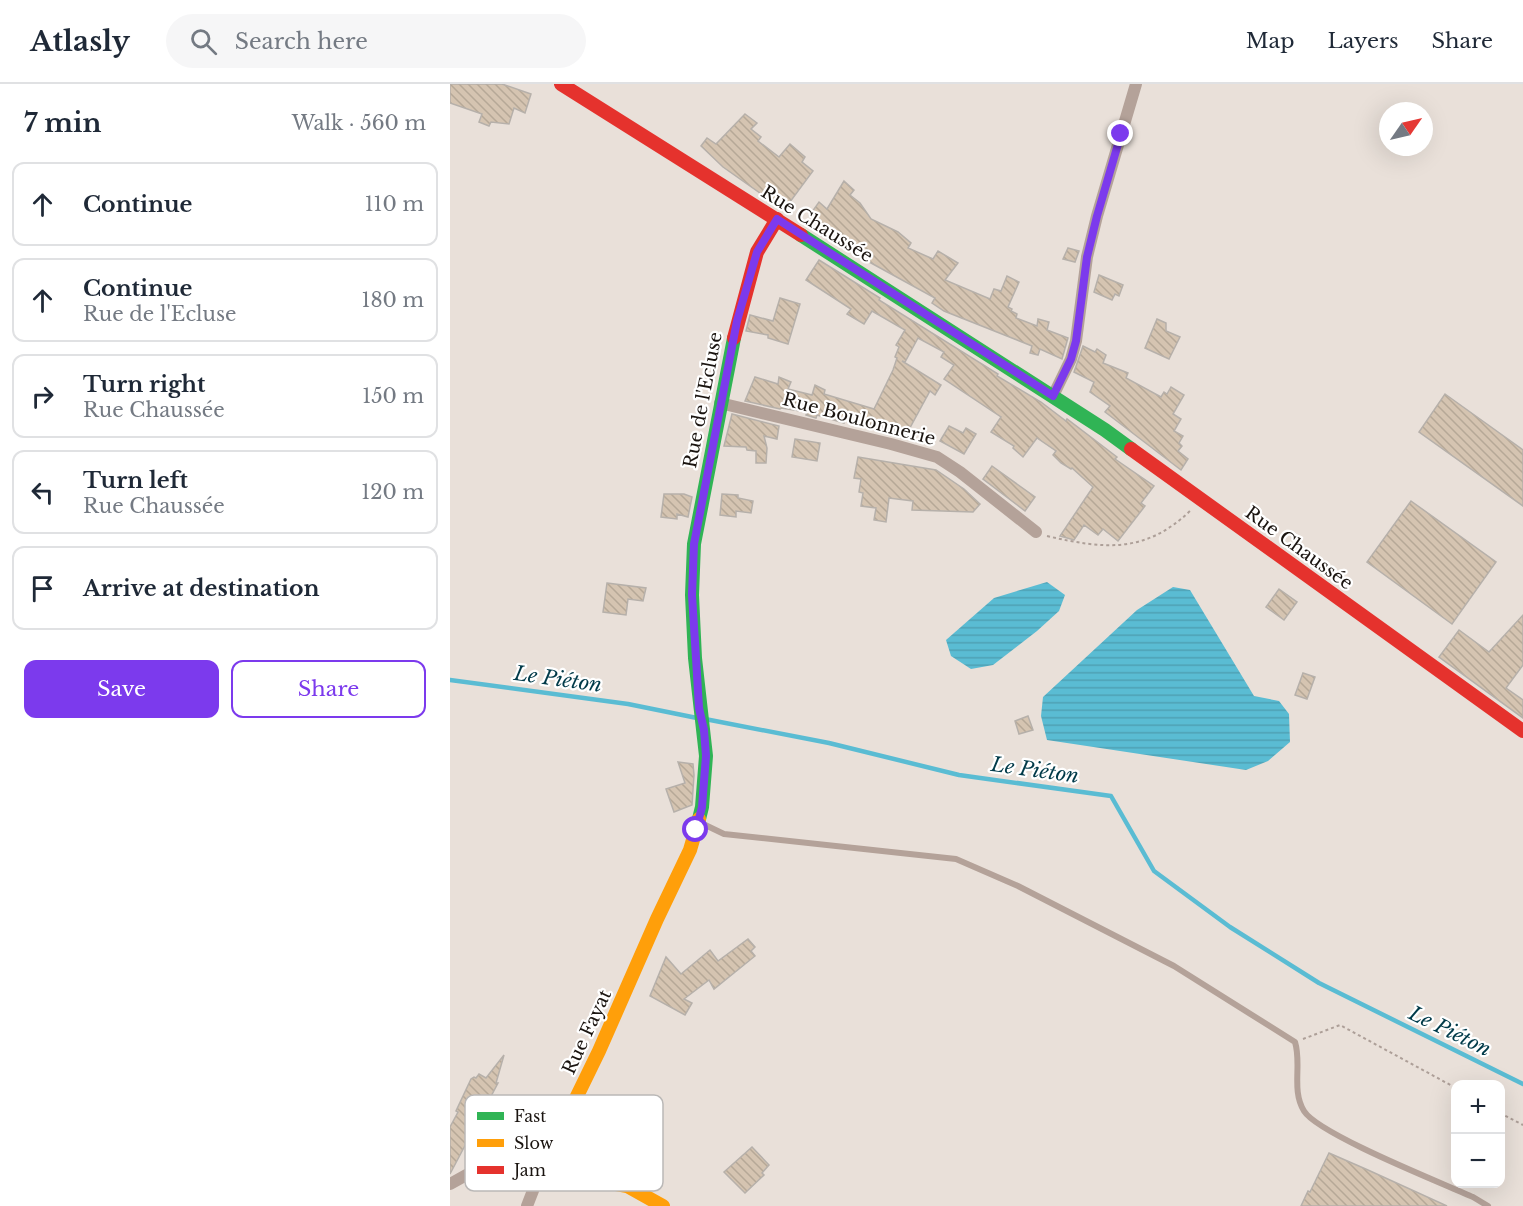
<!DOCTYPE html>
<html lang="en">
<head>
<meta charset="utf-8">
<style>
	:root { --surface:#fff; --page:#f6f6f7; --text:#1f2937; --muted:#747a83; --line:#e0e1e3; --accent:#7c3aed }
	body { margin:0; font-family:"Libre Baskerville",serif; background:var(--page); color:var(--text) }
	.controls { position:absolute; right:18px; bottom:18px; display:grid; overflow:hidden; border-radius:12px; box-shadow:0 6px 24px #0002 }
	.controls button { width:54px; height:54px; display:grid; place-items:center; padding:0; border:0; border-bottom:2px solid var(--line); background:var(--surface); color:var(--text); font:30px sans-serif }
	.compass { position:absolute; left:929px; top:18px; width:54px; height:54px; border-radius:50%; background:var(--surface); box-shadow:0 6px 24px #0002; rotate:56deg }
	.stop { position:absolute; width:18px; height:18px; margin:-14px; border:4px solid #7c3aed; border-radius:50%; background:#fff }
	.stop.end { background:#7c3aed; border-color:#fff; box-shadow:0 2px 6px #0008 }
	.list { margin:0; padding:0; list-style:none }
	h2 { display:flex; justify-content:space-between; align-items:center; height:78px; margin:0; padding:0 24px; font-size:26px }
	h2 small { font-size:20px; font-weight:400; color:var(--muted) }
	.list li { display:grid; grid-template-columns:39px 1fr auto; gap:18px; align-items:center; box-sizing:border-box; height:84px; margin:0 12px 12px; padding:0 12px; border:2px solid var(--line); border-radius:12px }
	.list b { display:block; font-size:22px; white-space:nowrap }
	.list p { margin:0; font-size:20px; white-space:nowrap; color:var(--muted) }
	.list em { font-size:20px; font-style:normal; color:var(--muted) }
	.actions { display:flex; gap:12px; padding:18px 24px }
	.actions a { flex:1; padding:14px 0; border:2px solid var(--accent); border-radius:12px; text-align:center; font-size:21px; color:var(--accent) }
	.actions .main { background:var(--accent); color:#fff }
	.icon { flex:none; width:33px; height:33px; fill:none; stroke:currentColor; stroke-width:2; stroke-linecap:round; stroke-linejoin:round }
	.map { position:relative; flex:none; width:1073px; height:1122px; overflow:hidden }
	header { display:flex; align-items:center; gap:36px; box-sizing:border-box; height:84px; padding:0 30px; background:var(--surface); border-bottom:2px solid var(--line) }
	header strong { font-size:28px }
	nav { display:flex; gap:33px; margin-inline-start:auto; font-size:21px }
	.search { width:420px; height:54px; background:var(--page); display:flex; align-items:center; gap:15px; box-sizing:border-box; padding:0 21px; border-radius:33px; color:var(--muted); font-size:22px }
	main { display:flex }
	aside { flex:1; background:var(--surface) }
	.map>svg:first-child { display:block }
	.water { fill:url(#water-rules) }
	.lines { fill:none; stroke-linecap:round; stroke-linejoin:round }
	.stream { stroke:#5abcd3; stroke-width:4.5 }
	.building { fill:url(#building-back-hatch); stroke:#b6b0aa; stroke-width:1.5 }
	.path { stroke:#ad9f98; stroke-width:2; stroke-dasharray:3 3; stroke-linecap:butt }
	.lane { stroke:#b4a299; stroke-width:6 }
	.street { stroke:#b4a299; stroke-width:12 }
	.fast { stroke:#30b455; stroke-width:14 }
	.slow { stroke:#ff9f0a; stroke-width:14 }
	.jam { stroke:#e5322d; stroke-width:14 }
	.route { stroke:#7c3aed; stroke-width:8 }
	.labels { text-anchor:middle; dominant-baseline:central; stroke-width:4.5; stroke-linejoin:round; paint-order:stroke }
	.street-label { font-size:18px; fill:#1a1410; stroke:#fff }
	.water-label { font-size:20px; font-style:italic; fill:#003a49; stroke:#fff }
	.key { fill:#fff; stroke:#bab8b7; stroke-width:1.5 }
	.key-label { font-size:16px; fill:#1a1410 }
</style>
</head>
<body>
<header>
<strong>Atlasly</strong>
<div class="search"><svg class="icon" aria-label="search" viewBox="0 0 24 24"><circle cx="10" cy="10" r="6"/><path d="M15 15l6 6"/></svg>Search here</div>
<nav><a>Map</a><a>Layers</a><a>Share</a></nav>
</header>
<main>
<aside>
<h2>7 min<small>Walk · 560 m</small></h2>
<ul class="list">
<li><svg class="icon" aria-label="ahead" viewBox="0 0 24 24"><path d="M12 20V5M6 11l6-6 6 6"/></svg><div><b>Continue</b></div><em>110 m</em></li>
<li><svg class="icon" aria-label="ahead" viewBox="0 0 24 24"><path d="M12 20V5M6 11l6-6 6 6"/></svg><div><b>Continue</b><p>Rue de l'Ecluse</p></div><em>180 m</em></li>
<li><svg class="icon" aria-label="right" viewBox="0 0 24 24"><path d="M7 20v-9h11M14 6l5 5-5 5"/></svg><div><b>Turn right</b><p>Rue Chaussée</p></div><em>150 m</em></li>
<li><svg class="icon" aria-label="left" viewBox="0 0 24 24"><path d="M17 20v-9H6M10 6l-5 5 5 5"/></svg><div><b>Turn left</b><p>Rue Chaussée</p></div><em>120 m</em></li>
<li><svg class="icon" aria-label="arrive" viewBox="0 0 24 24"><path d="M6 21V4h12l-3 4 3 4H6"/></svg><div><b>Arrive at destination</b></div></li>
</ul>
<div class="actions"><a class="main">Save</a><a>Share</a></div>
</aside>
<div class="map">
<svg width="1073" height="1122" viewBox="0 0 1073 1122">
	<defs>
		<pattern id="water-rules" width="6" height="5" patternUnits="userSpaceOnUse" patternTransform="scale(1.5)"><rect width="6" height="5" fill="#5abcd3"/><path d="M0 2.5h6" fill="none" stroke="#4ea1b4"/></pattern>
		<pattern id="building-back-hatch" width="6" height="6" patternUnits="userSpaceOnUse" patternTransform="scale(1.5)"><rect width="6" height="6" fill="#d5c4b1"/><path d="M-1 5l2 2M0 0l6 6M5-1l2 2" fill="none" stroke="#b6a897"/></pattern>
	</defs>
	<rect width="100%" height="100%" fill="#e9e0d9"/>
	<g class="water">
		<path d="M 597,498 L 615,511 L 609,527 L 587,547 L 543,581 L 521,585 L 501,572 L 496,556 L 544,514 Z"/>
		<path d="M 723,503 L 740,506 L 804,612 L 829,617 L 839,630 L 840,658 L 818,677 L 796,686 L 597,656 L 591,632 L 593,613 L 687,526 Z"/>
	</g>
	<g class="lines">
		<g class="stream">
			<path d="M 0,596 L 178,620 L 247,634"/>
			<path d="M 255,635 L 379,659 L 509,691 L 661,712 L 704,787 L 780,843 L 869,899 L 1073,1000"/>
		</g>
	</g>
	<g class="building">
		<path d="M 0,0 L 52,0 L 81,10 L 75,29 L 64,24 L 59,40 L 41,38 L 39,42 L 29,38 L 32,30 L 0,19 Z"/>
		<path d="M 295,30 L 307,39 L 301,45 L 311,53 L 308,57 L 329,73 L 340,60 L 355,73 L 352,78 L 363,87 L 334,126 L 273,83 L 251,62 L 257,54 L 266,60 Z"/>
		<path d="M 394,97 L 404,106 L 400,111 L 410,119 L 421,135 L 448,148 L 461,159 L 458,164 L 483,175 L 488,167 L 508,179 L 495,196 L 540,215 L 544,205 L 551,207 L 557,192 L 569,198 L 558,223 L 562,225 L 561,227 L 567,230 L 566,234 L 587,242 L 588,235 L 599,238 L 597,246 L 618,254 L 612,275 L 590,265 L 588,271 L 580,269 L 582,262 L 494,227 L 482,219 L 485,214 L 412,174 L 359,132 L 369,118 L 377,125 Z"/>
		<path d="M 618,164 L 629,167 L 625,178 L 613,175 Z"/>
		<path d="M 369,176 L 430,214 L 429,216 L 548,290 L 547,292 L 591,318 L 616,337 L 617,335 L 667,373 L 665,375 L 704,402 L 691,419 L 695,422 L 668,457 L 653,445 L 648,451 L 634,441 L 624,456 L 610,452 L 643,403 L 622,384 L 621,385 L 611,379 L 603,371 L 606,367 L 587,354 L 573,373 L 563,364 L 564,362 L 541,348 L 551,333 L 494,295 L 504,281 L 491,273 L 494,268 L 468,254 L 455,278 L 452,277 L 491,301 L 485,311 L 480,307 L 456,351 L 395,334 L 394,339 L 367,331 L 366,334 L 356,331 L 357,328 L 331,324 L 330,325 L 295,317 L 305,293 L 328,300 L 329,293 L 341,298 L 338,305 L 362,311 L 365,301 L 375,306 L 374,310 L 424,325 L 443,286 L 447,274 L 445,273 L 449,263 L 446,261 L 455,246 L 422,227 L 414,240 L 397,230 L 401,225 L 356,196 Z"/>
		<path d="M 649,191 L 673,201 L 669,212 L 665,210 L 662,216 L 644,208 Z"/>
		<path d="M 330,214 L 350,220 L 338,260 L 318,254 L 318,251 L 296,247 L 300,231 L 323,237 Z"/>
		<path d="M 707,235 L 716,239 L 716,247 L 730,253 L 719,275 L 695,264 Z"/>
		<path d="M 633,262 L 645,268 L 647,265 L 656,271 L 653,279 L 678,289 L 676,294 L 711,313 L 714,308 L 717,310 L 721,303 L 734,311 L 723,330 L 731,335 L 724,347 L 733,352 L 729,359 L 732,362 L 728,367 L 738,375 L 731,386 L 655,328 L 660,322 L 640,308 L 644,298 L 624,288 Z"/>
		<path d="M 995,310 L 1073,366 L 1073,422 L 969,348 Z"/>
		<path d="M 282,330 L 329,342 L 327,355 L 314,352 L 317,364 L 316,379 L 306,379 L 306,367 L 297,366 L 296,363 L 274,362 Z"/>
		<path d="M 499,342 L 513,349 L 516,344 L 526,350 L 514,370 L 490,357 Z"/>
		<path d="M 345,355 L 370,359 L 367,377 L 342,373 Z"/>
		<path d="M 408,373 L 486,386 L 514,405 L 530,420 L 523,428 L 462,426 L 463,417 L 439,414 L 436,438 L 424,436 L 426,424 L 411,422 L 413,409 L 409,408 L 411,395 L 404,394 Z"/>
		<path d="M 542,382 L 585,413 L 575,427 L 533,395 Z"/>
		<path d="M 214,410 L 234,410 L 242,413 L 238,433 L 227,430 L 227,435 L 211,433 Z"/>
		<path d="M 272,410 L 288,411 L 288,414 L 303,417 L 301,429 L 286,427 L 286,433 L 270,431 Z"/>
		<path d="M 961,417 L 1046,478 L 1002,540 L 917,478 Z"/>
		<path d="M 157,499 L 196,504 L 193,517 L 178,515 L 176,531 L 153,528 Z"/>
		<path d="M 829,505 L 847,518 L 834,536 L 816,523 Z"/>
		<path d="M 1073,531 L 1073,581 L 1056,604 L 1073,616 L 1073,634 L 989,573 L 1009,546 L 1039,568 Z"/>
		<path d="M 853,589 L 865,593 L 857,615 L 845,611 Z"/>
		<path d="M 578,632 L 583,646 L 569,650 L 565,637 Z"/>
		<path d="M 228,678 L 243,680 L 244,691 L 242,721 L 224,728 L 216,705 L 235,699 Z"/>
		<path d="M 298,855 L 305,863 L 301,867 L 305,872 L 264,905 L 259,896 L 234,915 L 242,919 L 235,931 L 200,912 L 216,873 L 231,890 L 260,866 L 268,877 Z"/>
		<path d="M 54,971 L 46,999 L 48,999 L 0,1090 L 0,1043 L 8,1028 L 6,1027 L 21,995 L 24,993 L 26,994 L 29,990 L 36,994 Z"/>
		<path d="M 302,1063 L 319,1081 L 312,1089 L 314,1091 L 295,1109 L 274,1088 Z"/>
		<path d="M 879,1069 L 918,1086 L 997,1122 L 851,1122 L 858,1107 L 860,1108 Z"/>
	</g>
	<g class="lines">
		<g class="path">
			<path d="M 597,452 C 653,465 695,470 740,427"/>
			<path d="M 853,955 L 890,941 L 1006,1004"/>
			<path d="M 1050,1029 L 1073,1041"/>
		</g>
		<path class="lane" d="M 249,738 L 274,750 L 506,775 L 568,802 L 724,882 L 845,958 C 852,980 841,1006 854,1027 C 868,1050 992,1099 1023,1113 L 1038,1122"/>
		<g class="street">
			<path d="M 603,312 L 621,275 L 626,257 L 637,173 L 647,132 L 686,0"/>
			<path d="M 270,319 L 441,360 L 487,373 L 510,388 L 586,448"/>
			<path d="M 0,1100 L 45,1075 L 91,1086 L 77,1122"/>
		</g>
		<g class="fast">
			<path d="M 351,151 L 655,346 L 681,365"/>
			<path d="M 249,735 L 252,723 L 256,672 L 245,574 L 242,511 L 244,460 L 284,254"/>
		</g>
		<path class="slow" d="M 213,1122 L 177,1102 L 91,1086 L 149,967 L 207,835 L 240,766 L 249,735"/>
		<g class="jam">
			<path d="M 111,0 L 351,151"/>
			<path d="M 284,254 L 307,168 L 327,135"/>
			<path d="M 681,365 L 1073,647"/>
		</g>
	</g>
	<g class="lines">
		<path class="route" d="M 246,746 L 252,723 L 256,672 L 254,646 L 249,624 L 246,574 L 242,511 L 244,460 L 287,237 L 307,168 L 327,135 L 603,312 L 621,275 L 626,257 L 637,173 L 647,132 L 671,50"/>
	</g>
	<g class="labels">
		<g class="street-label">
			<text transform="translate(367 140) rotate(32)">Rue Chaussée</text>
			<text transform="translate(253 316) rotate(-79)">Rue de l'Ecluse</text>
			<text transform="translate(409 335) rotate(15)">Rue Boulonnerie</text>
			<text transform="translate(849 464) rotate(36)">Rue Chaussée</text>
			<text transform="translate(137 948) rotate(-65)">Rue Fayat</text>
		</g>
		<g class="water-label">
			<text transform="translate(108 595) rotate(8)">Le Piéton</text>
			<text transform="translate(585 686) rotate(8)">Le Piéton</text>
			<text transform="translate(1000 947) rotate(26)">Le Piéton</text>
		</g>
	</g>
	<rect x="15" y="1011" width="198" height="96" rx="9" class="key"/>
	<rect x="27" y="1028" width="27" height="8" fill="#30b455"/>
	<rect x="27" y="1055" width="27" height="8" fill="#ff9f0a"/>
	<rect x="27" y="1082" width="27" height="8" fill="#e5322d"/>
	<g class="key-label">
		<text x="64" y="1038">Fast</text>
		<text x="64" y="1065">Slow</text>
		<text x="64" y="1092">Jam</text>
	</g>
</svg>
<div class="controls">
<button>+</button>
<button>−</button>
</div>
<svg class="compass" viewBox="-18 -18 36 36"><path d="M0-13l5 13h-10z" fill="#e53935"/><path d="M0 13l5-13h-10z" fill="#747a83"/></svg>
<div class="stop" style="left:246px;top:746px"></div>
<div class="stop end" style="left:671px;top:50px"></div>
</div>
</main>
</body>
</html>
